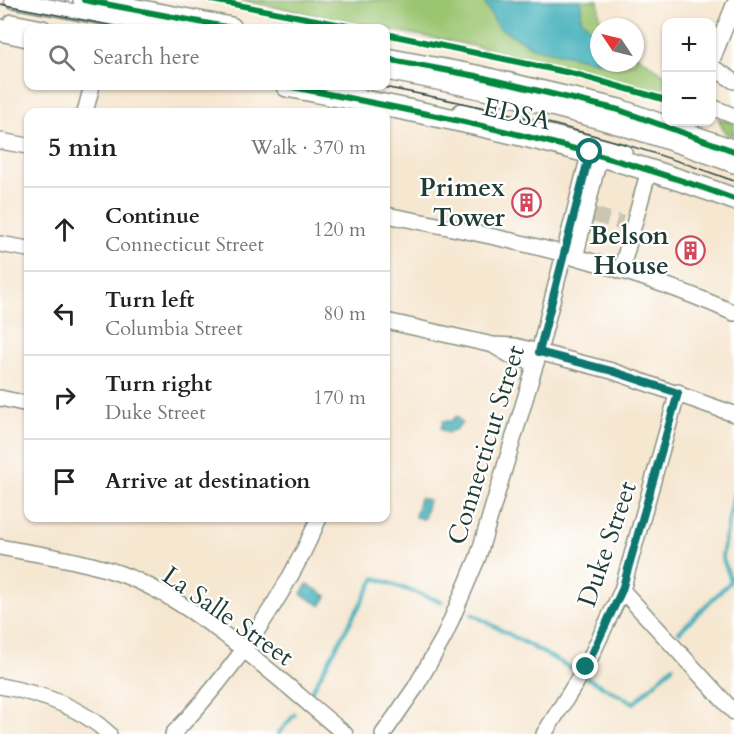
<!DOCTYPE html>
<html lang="en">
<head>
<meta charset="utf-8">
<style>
	:root { --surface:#fff; --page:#f6f6f6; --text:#222; --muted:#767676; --line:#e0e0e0 }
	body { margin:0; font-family:Cardo,serif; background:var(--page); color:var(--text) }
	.controls { position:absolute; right:18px; top:18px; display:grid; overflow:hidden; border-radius:12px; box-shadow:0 2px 4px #0004 }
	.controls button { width:54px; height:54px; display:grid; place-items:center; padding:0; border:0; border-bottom:2px solid var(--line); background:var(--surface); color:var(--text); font:30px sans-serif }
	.compass { position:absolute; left:590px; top:18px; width:54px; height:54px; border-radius:50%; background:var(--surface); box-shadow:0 2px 4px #0004; rotate:305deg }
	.stop { position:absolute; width:18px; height:18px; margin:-14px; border:4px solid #0f766e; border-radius:50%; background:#fff }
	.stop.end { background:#0f766e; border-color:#fff; box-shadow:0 2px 6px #0008 }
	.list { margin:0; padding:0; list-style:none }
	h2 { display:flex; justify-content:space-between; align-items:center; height:78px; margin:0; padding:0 24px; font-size:26px }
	h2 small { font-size:20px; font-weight:400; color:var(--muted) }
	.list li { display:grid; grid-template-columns:39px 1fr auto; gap:18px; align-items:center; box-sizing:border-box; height:84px; padding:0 24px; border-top:2px solid var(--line) }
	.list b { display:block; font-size:22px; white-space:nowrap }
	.list p { margin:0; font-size:20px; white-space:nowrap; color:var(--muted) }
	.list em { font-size:20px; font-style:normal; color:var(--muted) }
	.icon { flex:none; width:33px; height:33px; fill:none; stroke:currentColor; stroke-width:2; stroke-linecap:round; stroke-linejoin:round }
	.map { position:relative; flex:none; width:734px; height:734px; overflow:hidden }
	.search { position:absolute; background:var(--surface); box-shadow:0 2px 4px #0004; left:24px; top:24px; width:366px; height:66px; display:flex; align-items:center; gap:15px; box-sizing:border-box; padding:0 21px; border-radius:12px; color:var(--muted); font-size:22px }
	.panel { position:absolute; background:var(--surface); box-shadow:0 2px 4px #0004; left:24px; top:108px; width:366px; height:414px; border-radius:12px }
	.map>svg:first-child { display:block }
	.green { fill:#9bc571; stroke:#5d8152; stroke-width:1.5 }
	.water { fill:#3fafb9; stroke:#2f7676; stroke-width:1.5 }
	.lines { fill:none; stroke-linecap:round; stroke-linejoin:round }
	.stream { stroke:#3fafb9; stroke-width:4 }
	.minor-tunnel { stroke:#cbc5b2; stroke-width:15; stroke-dasharray:15 8; stroke-linecap:butt }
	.minor-casing { stroke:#8a9282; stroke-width:18 }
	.highway-casing { stroke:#8a9282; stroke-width:24 }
	.minor { stroke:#fff; stroke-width:15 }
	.highway { stroke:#fff; stroke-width:21 }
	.tram { stroke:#1f3d34; stroke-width:1.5 }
	.cycleway-casing { stroke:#fff; stroke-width:10 }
	.cycleway { stroke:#00873e; stroke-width:6 }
	.route { stroke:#0f766e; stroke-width:8 }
	.labels { text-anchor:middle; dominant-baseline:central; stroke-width:4.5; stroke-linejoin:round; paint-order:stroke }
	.street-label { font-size:26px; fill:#1f3d34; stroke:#fff }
	.poi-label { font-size:26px; font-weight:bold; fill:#1f3d34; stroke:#fff; text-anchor:end }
</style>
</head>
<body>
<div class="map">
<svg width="734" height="734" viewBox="0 0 734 734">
	<rect width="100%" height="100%" fill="#fff"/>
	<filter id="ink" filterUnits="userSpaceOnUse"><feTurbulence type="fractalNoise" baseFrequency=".0167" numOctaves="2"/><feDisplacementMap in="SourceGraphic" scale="12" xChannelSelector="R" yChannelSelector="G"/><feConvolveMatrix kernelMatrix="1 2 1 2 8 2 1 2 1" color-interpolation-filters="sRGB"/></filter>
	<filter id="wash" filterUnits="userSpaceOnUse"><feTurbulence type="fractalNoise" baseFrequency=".008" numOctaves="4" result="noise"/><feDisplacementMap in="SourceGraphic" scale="24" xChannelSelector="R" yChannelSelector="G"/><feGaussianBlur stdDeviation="1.35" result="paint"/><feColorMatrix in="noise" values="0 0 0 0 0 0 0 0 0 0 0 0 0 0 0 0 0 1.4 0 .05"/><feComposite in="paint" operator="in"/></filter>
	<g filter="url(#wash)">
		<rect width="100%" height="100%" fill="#f6e7d1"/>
		<g class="green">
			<path d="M 238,0 L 598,0 L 600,20 L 606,27 L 599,27 L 599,63 L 635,63 L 635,54 L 666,76 L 666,88 L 658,94 L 479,47 Z"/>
			<path d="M 718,118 L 734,123 L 734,136 L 725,133 Z"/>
		</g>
		<g class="water">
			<path d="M 483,0 L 581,0 L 581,19 L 599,36 L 599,62 L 532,47 L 498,27 Z"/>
			<path d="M 457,416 L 462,423 L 456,429 L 447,433 L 441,429 L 443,421 L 451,421 Z"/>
			<path d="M 420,498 L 429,500 L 424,519 L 415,517 Z"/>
			<path d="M 307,584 L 327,596 L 321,606 L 301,594 Z"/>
		</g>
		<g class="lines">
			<g class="stream">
				<path d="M 472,614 L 571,668"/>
				<path d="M 679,632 L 731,581 L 722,556 L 734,493"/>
				<path d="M 587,678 L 634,703 L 673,666"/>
				<path d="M 310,694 L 375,578 L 442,602"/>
				<path d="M 278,734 L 295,714"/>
			</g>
		</g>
	</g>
	<g filter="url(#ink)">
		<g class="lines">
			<path class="minor-tunnel" d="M 594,215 L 622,223"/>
			<defs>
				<g id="minor">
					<path d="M 12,0 L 161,28"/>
					<path d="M 12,22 L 43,28"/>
					<path d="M 712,60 L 734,5"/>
					<path d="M 712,67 L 734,81"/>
					<path d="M 386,72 C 505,94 621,122 734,165"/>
					<path d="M 712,107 L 734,116"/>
					<path d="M 461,111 L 624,152"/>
					<path d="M 85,112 L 92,86"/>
					<path d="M 0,141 L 28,146"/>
					<path d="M 386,215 C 503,237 624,263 734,313"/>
					<path d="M 0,244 L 28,249"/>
					<path d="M 575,258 L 600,154"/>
					<path d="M 621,271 L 649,170"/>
					<path d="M 386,321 L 493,345 L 515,346 L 612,371 L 734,414"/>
					<path d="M 496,347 L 513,357 L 536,363"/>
					<path d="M 0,398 L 28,404"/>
					<path d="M 0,547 C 40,555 83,560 121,574 C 198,602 281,682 345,734"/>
					<path d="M 622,590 L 734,712"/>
					<path d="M 0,686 C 39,693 80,706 109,734"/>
					<path d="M 173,734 C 234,670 284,599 319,518"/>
					<path d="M 383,734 L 415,688 L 444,637 L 478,557 L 539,352 L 590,151"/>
					<path d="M 544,734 L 586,667 L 622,590 L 678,392"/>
				</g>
				<g id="highway">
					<path d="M 84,0 L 231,28"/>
					<path d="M 0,30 L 28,36"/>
					<path d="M 386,59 L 476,76 L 619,110 L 734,151"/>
					<path d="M 287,86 C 438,115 589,145 734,199"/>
				</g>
			</defs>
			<use href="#minor" class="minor-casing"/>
			<use href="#highway" class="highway-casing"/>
			<use href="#minor" class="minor"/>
			<use href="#highway" class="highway"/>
			<g class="tram">
				<path d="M 0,4 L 125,28"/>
				<path d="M 378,86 C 501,109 617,137 734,181"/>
			</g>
			<defs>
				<g id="cycleway">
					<path d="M 84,0 L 231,28"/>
					<path d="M 212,0 L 358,28"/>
					<path d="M 386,34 L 575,74 L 666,100"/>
					<path d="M 386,59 L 476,76 L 619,110 L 734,151"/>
					<path d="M 287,86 C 438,115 589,145 734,199"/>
				</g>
			</defs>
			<use href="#cycleway" class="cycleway-casing"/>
			<use href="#cycleway" class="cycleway"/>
		</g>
	</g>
	<g class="lines" filter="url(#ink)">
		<path class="route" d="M 586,667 L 622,590 L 678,393 L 612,371 L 539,352 L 590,152"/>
	</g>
	<defs>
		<symbol id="building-ring" viewBox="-11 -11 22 22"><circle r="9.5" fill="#fff" stroke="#d1495b" stroke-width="1.5"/><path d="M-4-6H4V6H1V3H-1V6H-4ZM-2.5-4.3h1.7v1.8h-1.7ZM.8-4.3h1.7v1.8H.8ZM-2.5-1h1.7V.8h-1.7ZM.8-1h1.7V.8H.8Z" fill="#d1495b"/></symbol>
	</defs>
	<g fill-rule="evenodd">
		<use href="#building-ring" x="510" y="186" width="33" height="33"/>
		<use href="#building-ring" x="674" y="234" width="33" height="33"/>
	</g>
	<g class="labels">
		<g class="street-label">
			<text transform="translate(517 114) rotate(13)">EDSA</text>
			<text transform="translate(486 445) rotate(-73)">Connecticut Street</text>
			<text transform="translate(607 544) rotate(-71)">Duke Street</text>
			<text transform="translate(228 616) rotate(35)">La Salle Street</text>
		</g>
		<g class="poi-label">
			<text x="505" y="187">Primex<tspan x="505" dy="30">Tower</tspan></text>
			<text x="669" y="235">Belson<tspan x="669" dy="30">House</tspan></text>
		</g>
	</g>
</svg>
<div class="controls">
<button>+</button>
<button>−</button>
</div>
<svg class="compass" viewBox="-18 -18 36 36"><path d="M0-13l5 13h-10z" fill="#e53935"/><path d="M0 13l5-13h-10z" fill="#767676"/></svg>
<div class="stop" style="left:590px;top:152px"></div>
<div class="stop end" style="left:586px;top:667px"></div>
<div class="search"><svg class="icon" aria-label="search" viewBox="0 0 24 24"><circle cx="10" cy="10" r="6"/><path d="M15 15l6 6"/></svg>Search here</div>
<section class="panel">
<h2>5 min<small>Walk · 370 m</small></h2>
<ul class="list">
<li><svg class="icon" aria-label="ahead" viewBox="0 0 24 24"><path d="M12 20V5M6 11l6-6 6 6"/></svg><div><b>Continue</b><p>Connecticut Street</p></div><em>120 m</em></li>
<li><svg class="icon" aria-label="left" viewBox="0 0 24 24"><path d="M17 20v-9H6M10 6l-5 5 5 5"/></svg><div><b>Turn left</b><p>Columbia Street</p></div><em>80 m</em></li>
<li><svg class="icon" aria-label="right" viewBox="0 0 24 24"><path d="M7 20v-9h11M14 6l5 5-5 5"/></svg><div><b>Turn right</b><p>Duke Street</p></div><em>170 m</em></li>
<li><svg class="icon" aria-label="arrive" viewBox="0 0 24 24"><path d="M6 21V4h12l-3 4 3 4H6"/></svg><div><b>Arrive at destination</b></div></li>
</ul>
</section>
</div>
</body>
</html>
